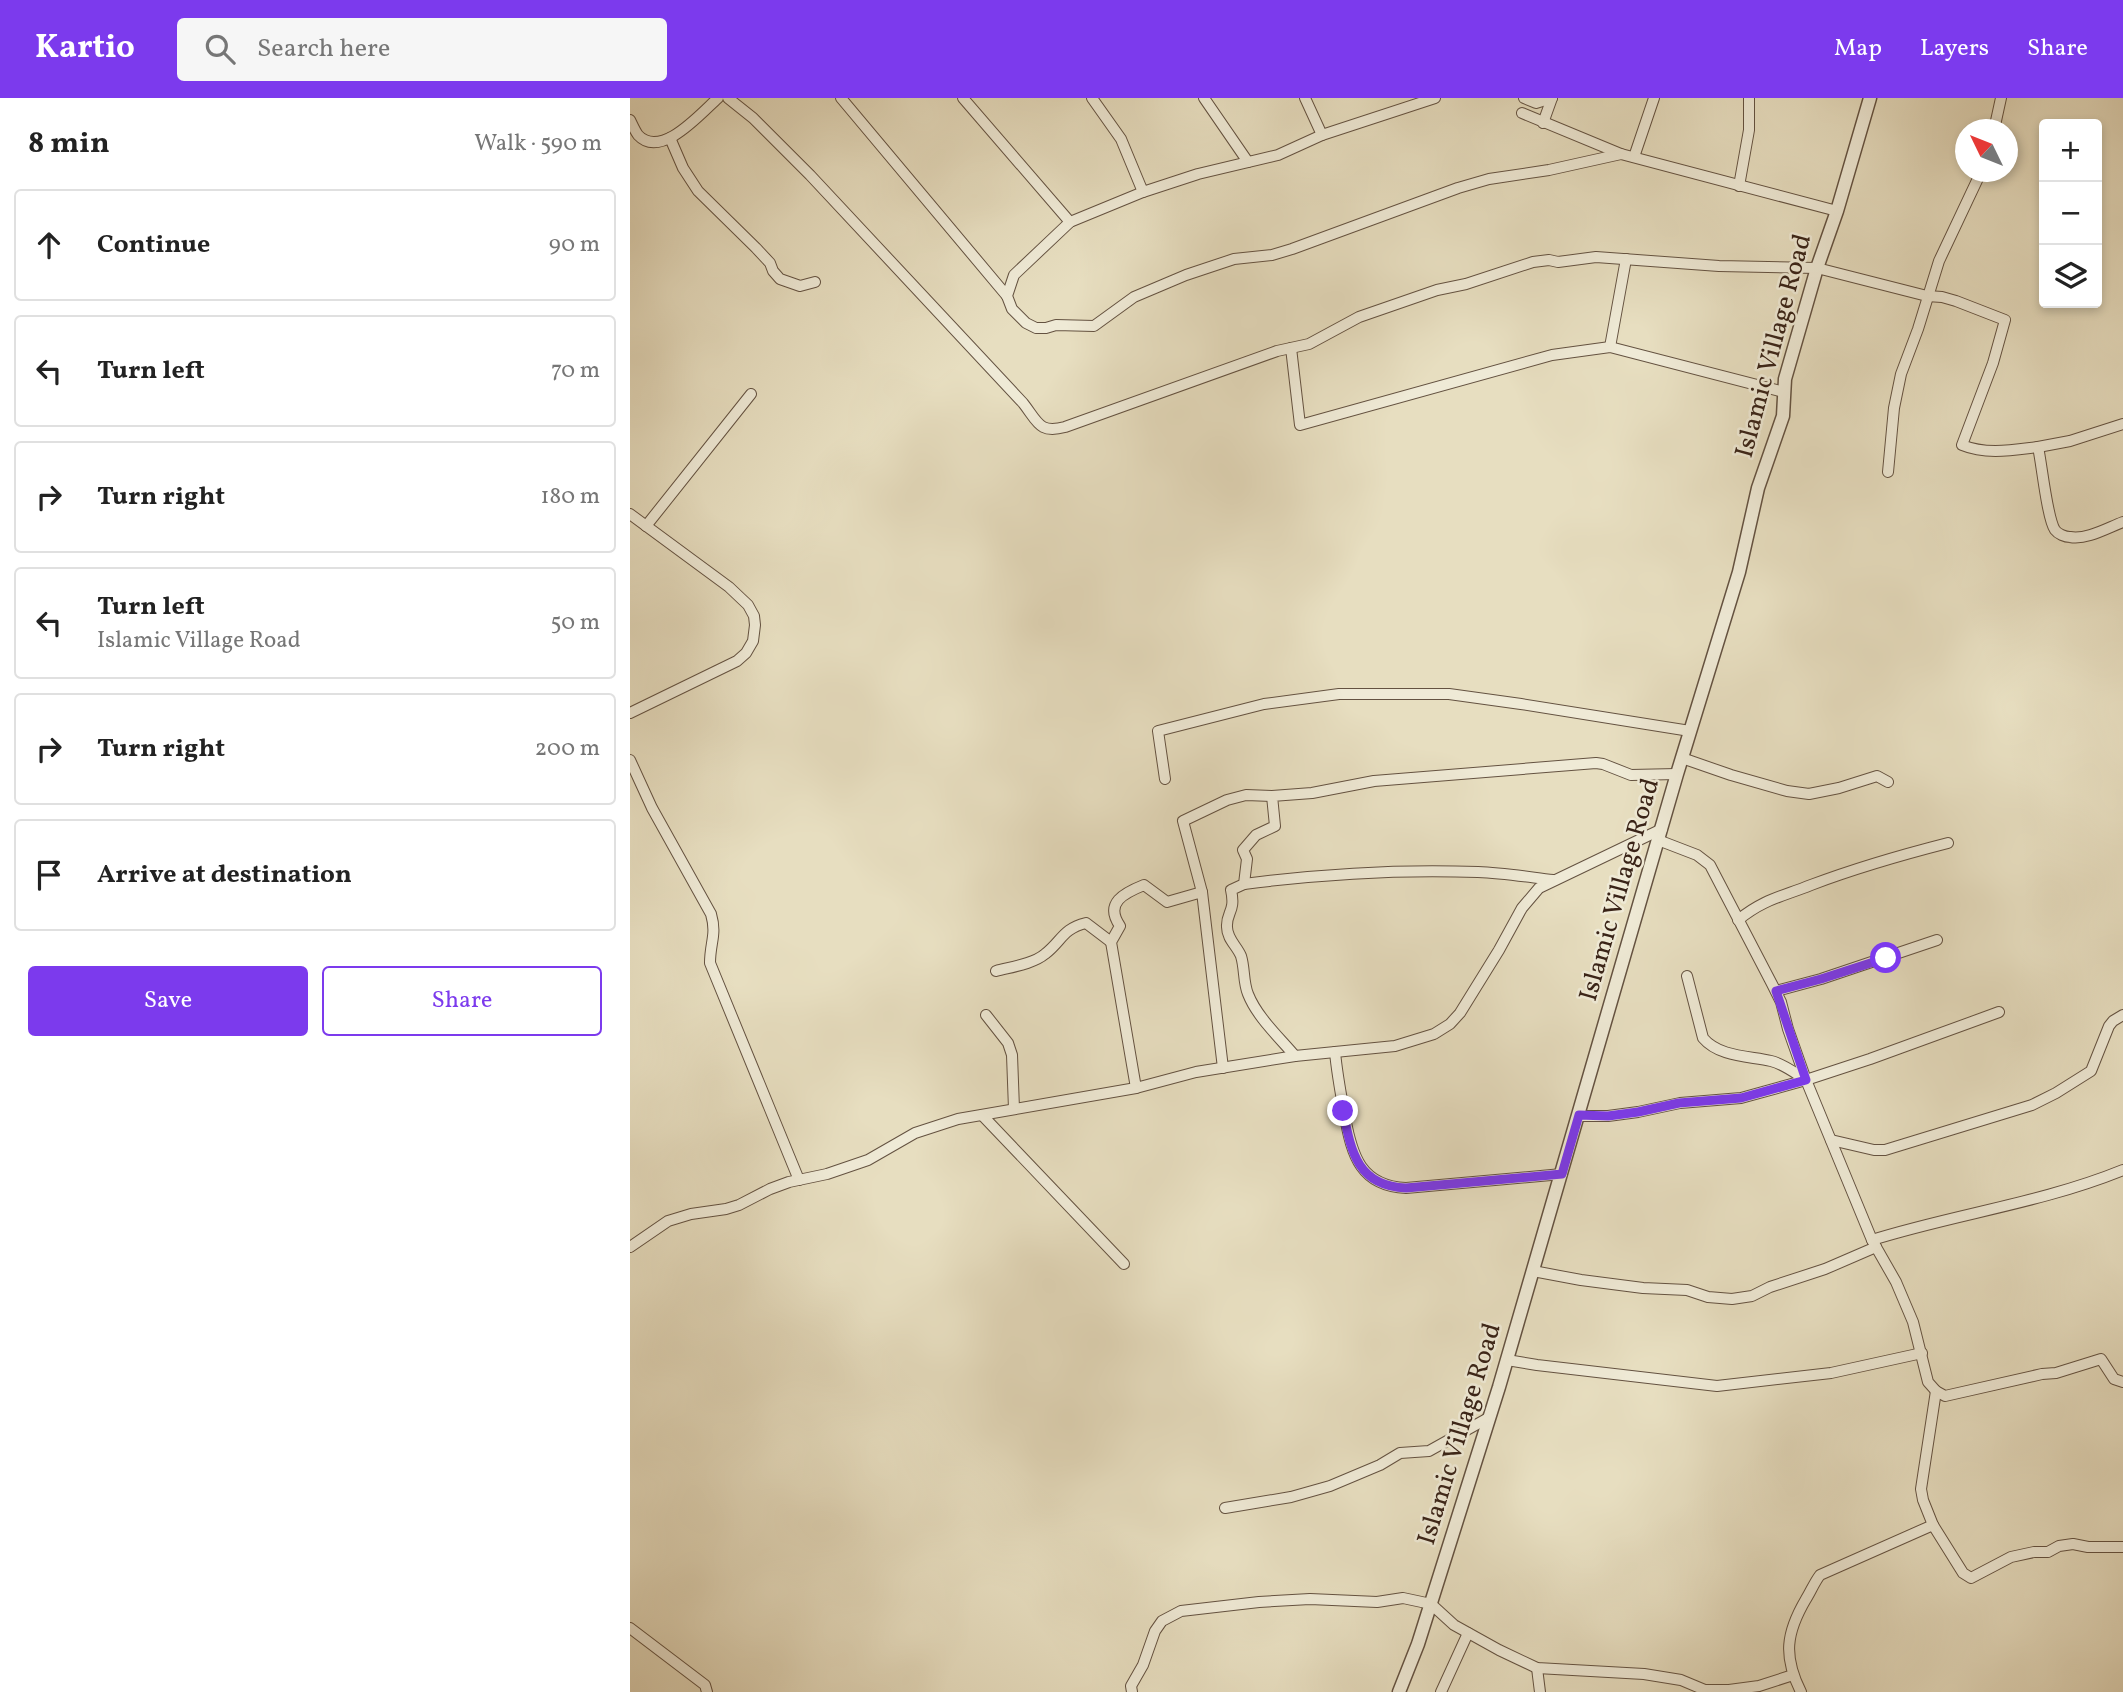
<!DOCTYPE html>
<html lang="en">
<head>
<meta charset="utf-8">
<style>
	:root { --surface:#fff; --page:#f6f6f6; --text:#222; --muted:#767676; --line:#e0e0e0; --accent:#7c3aed }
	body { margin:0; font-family:Vollkorn,serif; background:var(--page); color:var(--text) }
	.controls { position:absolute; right:21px; top:21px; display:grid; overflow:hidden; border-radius:7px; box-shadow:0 4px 10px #0003 }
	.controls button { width:63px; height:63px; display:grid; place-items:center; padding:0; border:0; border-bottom:2px solid var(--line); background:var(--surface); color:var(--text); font:35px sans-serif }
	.compass { position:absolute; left:1325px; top:21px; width:63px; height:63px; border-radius:50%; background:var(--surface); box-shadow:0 4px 10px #0003; rotate:313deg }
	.stop { position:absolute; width:21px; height:21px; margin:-16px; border:5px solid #7c3aed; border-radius:50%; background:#fff }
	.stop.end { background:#7c3aed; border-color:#fff; box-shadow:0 2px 7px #0008 }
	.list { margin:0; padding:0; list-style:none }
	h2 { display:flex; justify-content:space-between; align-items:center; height:91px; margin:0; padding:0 28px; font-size:30px }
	h2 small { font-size:23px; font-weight:400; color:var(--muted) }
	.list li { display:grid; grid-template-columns:46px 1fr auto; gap:21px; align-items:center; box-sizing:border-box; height:112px; margin:0 14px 14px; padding:0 14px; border:2px solid var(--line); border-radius:7px }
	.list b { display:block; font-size:26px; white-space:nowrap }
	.list p { margin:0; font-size:23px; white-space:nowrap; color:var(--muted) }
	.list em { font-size:23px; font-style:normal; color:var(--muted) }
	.actions { display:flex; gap:14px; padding:21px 28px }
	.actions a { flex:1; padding:16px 0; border:2px solid var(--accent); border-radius:7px; text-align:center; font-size:24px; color:var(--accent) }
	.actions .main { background:var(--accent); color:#fff }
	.icon { flex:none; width:38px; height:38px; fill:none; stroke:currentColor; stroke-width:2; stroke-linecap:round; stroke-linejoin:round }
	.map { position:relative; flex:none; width:1493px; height:1594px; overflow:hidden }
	header { display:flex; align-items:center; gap:42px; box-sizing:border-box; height:98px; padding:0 35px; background:var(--accent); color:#fff }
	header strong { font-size:33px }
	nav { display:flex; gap:38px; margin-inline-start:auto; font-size:24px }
	.search { width:490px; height:63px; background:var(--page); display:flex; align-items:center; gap:18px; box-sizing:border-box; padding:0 24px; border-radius:7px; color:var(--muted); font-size:26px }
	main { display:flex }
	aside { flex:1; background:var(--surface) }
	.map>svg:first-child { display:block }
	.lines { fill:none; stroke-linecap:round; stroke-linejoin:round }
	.minor-casing { stroke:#645241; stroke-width:12 }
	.tertiary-casing { stroke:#645241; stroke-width:15 }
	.minor { stroke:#efead6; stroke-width:10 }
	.tertiary { stroke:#efead6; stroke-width:12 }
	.route { stroke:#7c3aed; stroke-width:9 }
	.labels { text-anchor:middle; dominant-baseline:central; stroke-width:5; stroke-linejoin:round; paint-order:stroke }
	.street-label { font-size:26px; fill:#392317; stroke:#efead6 }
</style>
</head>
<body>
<header>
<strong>Kartio</strong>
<div class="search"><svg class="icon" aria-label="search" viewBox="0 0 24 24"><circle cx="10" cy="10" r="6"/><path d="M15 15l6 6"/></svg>Search here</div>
<nav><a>Map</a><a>Layers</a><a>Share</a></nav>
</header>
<main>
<aside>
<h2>8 min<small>Walk · 590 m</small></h2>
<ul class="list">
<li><svg class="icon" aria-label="ahead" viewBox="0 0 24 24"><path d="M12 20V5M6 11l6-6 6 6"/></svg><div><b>Continue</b></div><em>90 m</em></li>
<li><svg class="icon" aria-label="left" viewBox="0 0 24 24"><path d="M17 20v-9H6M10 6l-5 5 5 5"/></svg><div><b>Turn left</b></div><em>70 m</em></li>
<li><svg class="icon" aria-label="right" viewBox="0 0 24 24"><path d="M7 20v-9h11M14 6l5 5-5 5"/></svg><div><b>Turn right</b></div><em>180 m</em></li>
<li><svg class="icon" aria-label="left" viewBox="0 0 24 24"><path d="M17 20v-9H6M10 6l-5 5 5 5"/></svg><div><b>Turn left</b><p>Islamic Village Road</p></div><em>50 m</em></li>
<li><svg class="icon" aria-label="right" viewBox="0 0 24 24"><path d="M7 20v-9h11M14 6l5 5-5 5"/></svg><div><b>Turn right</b></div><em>200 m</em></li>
<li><svg class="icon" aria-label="arrive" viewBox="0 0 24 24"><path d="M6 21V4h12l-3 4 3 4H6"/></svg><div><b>Arrive at destination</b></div></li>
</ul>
<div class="actions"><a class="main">Save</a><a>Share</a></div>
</aside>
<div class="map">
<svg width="1493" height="1594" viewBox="0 0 1493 1594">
	<rect width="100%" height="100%" fill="#e7dec0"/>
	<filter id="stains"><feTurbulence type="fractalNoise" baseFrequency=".00286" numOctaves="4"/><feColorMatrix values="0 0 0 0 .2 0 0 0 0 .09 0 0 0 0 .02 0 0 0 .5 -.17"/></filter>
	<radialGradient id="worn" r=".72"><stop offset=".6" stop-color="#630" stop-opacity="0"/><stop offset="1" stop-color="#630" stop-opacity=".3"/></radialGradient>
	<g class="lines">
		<defs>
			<g id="minor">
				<path d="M 98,0 L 123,20 L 180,77 L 393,305 C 408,324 409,336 435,329 L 647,253 L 679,246 L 729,219 L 807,192 L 836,186 L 903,164 L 919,162 L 928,164 L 966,159 L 1089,168 L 1187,170 L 1297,198 L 1312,199 L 1326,203 L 1375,222 L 1363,265 L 1332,347 C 1356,357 1383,352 1408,349 C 1412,367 1417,420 1425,432 C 1428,436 1435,439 1440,439 C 1457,442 1477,430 1493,424"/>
				<path d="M 211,0 L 377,198"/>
				<path d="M 333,0 L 440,124"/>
				<path d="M 462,0 L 491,41 L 513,94 L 568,76 L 648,57 L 692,37 L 805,0"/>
				<path d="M 574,0 L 618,64"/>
				<path d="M 675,0 L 692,37"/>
				<path d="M 894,0 L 906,5 L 922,0"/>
				<path d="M 892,15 L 991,56 L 1207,113"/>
				<path d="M 0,22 C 2,26 5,33 8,37 C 31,62 71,15 88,0"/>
				<path d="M 913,25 L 922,0"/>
				<path d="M 1364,32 L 1371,0"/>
				<path d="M 40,40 L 53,70 L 68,93 L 126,150 L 140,165 L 143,173 L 150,181 L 170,188 L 185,184"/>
				<path d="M 1004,59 L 1024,0"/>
				<path d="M 1109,88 L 1119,32 L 1119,0"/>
				<path d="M 513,94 L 440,124 L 384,177 L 377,198 L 382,211 L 396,225 L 406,230 L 416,230 L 426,227 L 464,228 L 504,199 L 556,177 L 604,161 L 642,157 L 662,151 L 828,90 L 859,81 L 919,72 L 991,56"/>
				<path d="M 980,249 L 996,161"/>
				<path d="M 661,250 L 670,327 L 922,257 L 980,249 L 1154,294"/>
				<path d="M 1408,349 L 1440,343 L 1493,326"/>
				<path d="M 1258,374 L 1264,310 L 1271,276 L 1288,231 L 1309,163 L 1351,74"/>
				<path d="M 0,416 L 99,489 L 118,507 L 124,518 L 125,527 L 123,543 L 116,555 L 107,563 L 0,615"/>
				<path d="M 16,428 L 121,296"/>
				<path d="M 1052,660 L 1101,677 L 1157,693 L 1179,696 L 1209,690 L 1247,678 L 1258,684"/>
				<path d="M 0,662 L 22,710 L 81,816 C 87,837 80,844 80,865 L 169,1082"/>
				<path d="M 535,681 L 528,633 L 634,606 L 709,596 L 819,596 L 891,606 L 1060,633"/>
				<path d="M 1028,742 L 1067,757 L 1080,767 L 1142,886 L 1151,904 L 1158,931 L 1176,982 L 1242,1142 L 1266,1184 L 1283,1224 L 1298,1284 L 1306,1293 L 1315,1298 L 1412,1276 L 1426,1275 L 1471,1261 L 1484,1281 L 1493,1284"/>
				<path d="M 614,786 C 691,776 770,771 848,774 C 873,775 898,779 923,782"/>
				<path d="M 572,794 L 553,723 L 597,702 L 616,697 L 642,698"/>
				<path d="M 1108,822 C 1134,801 1151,799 1181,787 C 1226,770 1271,757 1318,745"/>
				<path d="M 366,873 C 381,869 403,866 415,856 C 432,843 432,831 456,825 L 481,844"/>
				<path d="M 1057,878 L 1073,940 C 1089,959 1119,958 1141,963 C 1154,966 1165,975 1176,982"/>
				<path d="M 1146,893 L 1191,881 L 1307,842"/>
				<path d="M 356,917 L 378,945 L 382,957 L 384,1011"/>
				<path d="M 705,954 C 707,976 711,997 715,1019 C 722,1058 731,1088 776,1090 L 932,1076"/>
				<path d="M 665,958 C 649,939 627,919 618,896 C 613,884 615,871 611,858 C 607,848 597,841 597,829 C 596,814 606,814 601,792 L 614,786 L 617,761 L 613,752 L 626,737 L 645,728 L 642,698 L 682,695 L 744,683 L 966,665 L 973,666 L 1001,677 L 1047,676"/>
				<path d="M 506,990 L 481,844 L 490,828 C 474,805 494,795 514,787 L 537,804 L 572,794 L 593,970"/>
				<path d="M 352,1017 L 494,1166"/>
				<path d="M 949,1018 L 978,1018 L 1008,1014 L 1050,1005 L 1111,1000 L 1176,982 L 1240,961 L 1369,914"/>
				<path d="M 1201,1042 L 1244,1052 L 1255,1052 L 1402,1007 L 1426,995 L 1461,973 L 1479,928 L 1483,923 L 1493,917"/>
				<path d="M 1242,1142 C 1325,1116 1412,1105 1493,1072"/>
				<path d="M 0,1149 L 38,1123 L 61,1116 L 96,1111 L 109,1107 L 140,1091 L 159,1084 L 197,1076 L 238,1062 L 285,1035 L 328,1021 L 506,990 L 566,974 L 665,958 L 765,948 L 804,936 L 820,926 L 830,915 L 869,852 L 892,810 L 909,790 L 1032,731"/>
				<path d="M 903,1173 L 951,1182 L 1013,1190 L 1057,1192 L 1078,1199 L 1102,1201 L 1122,1198 L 1140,1189 L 1195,1171 L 1246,1149"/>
				<path d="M 877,1262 L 907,1267 L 1087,1288 L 1201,1275 L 1292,1255"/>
				<path d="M 595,1410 L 661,1399 L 700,1388 L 750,1367 L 770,1355 L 799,1353 L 860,1319"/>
				<path d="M 1303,1427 L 1333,1475 L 1341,1480 L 1381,1459 L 1404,1454 L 1418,1454 L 1429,1448 L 1443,1446 L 1458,1449 L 1493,1449"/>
				<path d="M 0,1530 L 75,1587 L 77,1594"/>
				<path d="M 907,1570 L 910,1594"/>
				<path d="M 502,1594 L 501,1588 L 513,1567 L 525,1533 L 532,1523 L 551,1513 L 629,1504 L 680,1501 L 747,1504 L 773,1500 L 801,1506 L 824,1527 L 869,1552 L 907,1570 L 1014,1576 L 1051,1582 L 1075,1592 L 1099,1592 L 1129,1588 L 1163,1577"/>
				<path d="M 811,1594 L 838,1535"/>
				<path d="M 1171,1594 C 1153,1558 1156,1535 1176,1501 C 1181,1493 1184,1485 1190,1477 L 1303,1427 L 1293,1402 L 1291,1391 L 1306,1293"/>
			</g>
			<path id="tertiary" d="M 769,1594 L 788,1546 L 869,1289 L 1047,676 L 1109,474 L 1128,390 L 1153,318 L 1155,281 L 1187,170 L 1207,113 L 1240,0"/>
		</defs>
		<use href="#minor" class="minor-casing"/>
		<use href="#tertiary" class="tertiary-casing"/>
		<use href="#minor" class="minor"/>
		<use href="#tertiary" class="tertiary"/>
	</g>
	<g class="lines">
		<path class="route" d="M 713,1013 C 721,1053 727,1088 776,1090 L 932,1076 L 949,1017 L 978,1018 L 1008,1014 L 1049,1005 L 1111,1000 L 1176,982 L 1146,893 L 1191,881 L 1256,860"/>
	</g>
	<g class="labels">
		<g class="street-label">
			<text transform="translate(1144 248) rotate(-75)">Islamic Village Road</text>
			<text transform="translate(990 792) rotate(-74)">Islamic Village Road</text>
			<text transform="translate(830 1336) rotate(-73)">Islamic Village Road</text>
		</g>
	</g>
	<rect width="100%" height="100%" filter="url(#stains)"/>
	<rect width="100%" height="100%" fill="url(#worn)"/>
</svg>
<div class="controls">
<button>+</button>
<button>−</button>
<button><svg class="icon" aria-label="layers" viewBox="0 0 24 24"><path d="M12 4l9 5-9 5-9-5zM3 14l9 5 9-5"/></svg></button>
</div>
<svg class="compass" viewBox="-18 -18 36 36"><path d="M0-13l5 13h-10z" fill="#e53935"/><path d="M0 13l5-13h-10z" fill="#767676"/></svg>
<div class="stop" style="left:1256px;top:860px"></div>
<div class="stop end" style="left:713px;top:1013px"></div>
</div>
</main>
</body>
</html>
